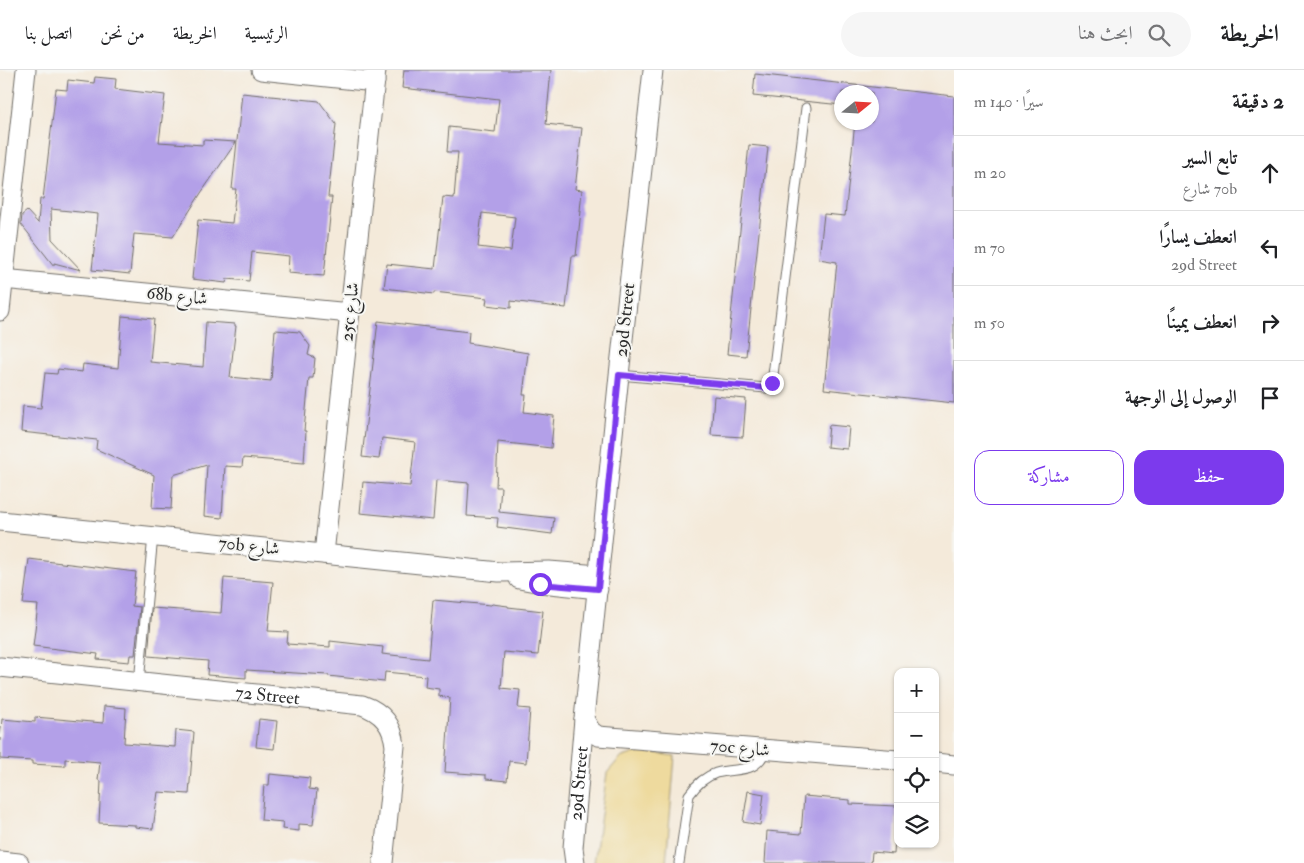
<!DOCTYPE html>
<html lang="ar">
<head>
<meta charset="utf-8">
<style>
	:root { --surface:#fff; --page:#f6f6f6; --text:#202124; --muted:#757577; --line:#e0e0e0; --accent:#7c3aed }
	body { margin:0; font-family:"IM FELL Double Pica",Amiri,serif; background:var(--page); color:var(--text); direction:rtl }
	.controls { position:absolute; right:15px; bottom:15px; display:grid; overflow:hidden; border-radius:10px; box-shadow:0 1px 4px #0004 }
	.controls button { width:45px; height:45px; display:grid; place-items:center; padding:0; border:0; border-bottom:1px solid var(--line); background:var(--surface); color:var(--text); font:25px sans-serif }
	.compass { position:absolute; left:834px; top:15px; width:45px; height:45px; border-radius:50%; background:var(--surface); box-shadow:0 1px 4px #0004; rotate:72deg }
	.stop { position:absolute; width:15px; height:15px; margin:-11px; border:4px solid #7c3aed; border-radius:50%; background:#fff }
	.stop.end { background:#7c3aed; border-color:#fff; box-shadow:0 1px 5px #0008 }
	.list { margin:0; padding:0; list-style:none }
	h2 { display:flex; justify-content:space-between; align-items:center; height:65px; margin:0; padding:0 20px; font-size:21px }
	h2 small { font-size:16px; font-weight:400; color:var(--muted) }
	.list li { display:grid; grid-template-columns:32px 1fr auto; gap:15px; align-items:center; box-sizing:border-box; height:75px; padding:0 20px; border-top:1px solid var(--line) }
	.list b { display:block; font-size:19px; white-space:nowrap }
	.list p { margin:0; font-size:16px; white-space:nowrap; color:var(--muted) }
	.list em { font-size:16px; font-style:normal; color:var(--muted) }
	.actions { display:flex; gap:10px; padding:15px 20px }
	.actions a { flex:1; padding:11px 0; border:1px solid var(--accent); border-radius:15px; text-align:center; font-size:18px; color:var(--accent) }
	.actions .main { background:var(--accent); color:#fff }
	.icon { flex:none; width:28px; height:28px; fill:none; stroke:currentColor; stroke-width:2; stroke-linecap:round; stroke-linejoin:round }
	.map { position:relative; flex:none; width:954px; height:793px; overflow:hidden; direction:ltr }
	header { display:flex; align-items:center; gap:30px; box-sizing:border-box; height:70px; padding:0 25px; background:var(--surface); border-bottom:1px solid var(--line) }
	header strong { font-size:24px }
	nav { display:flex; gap:28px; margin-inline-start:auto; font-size:18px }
	.search { width:350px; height:45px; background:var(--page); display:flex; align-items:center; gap:12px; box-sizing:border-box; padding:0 18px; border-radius:28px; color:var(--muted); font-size:19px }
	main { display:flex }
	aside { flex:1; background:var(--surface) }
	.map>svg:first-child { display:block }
	.sand { fill:#eeda9e; stroke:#8c8264 }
	.building { fill:#b3a0e8; fill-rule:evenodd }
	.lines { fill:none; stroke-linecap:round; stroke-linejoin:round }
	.lane-casing { stroke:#716e68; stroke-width:11 }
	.street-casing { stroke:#716e68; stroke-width:21 }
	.lane { stroke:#fff; stroke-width:9 }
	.street { stroke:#fff; stroke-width:19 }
	.route { stroke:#7c3aed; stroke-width:6 }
	.labels { text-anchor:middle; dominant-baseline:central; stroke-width:4; stroke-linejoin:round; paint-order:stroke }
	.street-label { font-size:18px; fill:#2b2b2b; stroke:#f6f6f2 }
</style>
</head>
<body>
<header>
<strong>الخريطة</strong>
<div class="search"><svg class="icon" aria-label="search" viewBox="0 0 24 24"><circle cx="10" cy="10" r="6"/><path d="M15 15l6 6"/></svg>ابحث هنا</div>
<nav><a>الرئيسية</a><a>الخريطة</a><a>من نحن</a><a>اتصل بنا</a></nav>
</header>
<main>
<aside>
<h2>2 دقيقة<small>سيرًا · 140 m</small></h2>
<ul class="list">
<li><svg class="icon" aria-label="ahead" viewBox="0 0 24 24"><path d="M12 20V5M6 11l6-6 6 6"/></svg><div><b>تابع السير</b><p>70b شارع</p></div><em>20 m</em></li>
<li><svg class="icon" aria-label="left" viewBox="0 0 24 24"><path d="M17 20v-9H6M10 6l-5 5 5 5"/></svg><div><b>انعطف يسارًا</b><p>29d Street</p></div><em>70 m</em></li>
<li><svg class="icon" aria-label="right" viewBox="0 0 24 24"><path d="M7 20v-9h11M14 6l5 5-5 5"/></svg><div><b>انعطف يمينًا</b></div><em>50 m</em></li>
<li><svg class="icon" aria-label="arrive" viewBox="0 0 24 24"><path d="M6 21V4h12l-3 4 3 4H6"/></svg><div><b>الوصول إلى الوجهة</b></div></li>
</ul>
<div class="actions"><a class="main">حفظ</a><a>مشاركة</a></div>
</aside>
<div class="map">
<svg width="954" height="793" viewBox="0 0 954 793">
	<rect width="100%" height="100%" fill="#f6f6f2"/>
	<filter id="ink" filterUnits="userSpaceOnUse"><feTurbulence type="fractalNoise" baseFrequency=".02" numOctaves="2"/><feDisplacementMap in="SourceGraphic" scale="10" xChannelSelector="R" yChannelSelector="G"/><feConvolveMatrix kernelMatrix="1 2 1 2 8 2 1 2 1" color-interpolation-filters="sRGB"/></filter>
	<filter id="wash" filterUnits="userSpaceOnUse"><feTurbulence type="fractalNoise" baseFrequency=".0096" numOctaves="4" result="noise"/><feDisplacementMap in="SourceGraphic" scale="20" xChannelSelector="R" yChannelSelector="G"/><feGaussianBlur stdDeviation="1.12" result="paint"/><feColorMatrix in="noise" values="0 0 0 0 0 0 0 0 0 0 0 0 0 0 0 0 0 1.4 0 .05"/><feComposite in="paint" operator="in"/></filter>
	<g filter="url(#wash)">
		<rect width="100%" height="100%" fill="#f4eada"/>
		<path class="sand" d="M 641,681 L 675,686 L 666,793 L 594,793 L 607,703 L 620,688 Z"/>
		<g id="blocks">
			<g class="building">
				<path d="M 404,0 L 551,0 L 546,54 L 582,58 L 575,119 L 582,120 L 580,141 L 581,141 L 576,186 L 572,186 L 566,238 L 511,231 L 511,238 L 486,235 L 487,228 L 434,222 L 434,224 L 384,218 L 387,194 L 435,199 L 443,127 L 454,128 L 458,82 L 447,82 L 449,57 L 495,62 L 499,29 L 402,18 ZM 482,143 L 515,147 L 511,181 L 478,177 Z"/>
				<path d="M 755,4 L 954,26 L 954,333 L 824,319 L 837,192 L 819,189 L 824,144 L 845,146 L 855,52 L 872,52 L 872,22 L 842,22 L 842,35 L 753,26 Z"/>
				<path d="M 95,7 L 116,9 L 115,19 L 165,25 L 159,72 L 203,75 L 203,70 L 236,72 L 201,123 L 173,167 L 134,164 L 130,204 L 92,200 L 98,144 L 51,139 L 52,169 L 81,200 L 54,193 L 54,196 L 21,154 L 22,145 L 27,141 L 38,153 L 40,129 L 43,129 L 56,19 L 67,20 L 68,10 L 94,13 Z"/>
				<path d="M 242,23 L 319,31 L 336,54 L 328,127 L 332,127 L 324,206 L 288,203 L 289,186 L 252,182 L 249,211 L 227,209 L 226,213 L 192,209 L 198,150 L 232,153 L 236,119 L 232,119 Z"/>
				<path d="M 749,75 L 768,77 L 746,286 L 727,284 Z"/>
				<path d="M 122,246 L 154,249 L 150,292 L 203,297 L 206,252 L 235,254 L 235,256 L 236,256 L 230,307 L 271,311 L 275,260 L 300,262 L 310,276 L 308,285 L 315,288 L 313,308 L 309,308 L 304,361 L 306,361 L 304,393 L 243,388 L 242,397 L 225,396 L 222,448 L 204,446 L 207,395 L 173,405 L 171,439 L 152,438 L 154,405 L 96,379 L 97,370 L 21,362 L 23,336 L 41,338 L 45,303 L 57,304 L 58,299 L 82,302 L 83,294 L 118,298 Z"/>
				<path d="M 378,251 L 469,262 L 468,273 L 528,283 L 523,325 L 526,325 L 524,342 L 554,346 L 551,378 L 498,372 L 496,417 L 501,417 L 499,442 L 554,448 L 552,464 L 497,457 L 498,448 L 467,446 L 469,413 L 436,410 L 433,450 L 360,443 L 363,412 L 410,416 L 415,372 L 382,368 L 379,389 L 362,387 Z"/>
				<path d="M 714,326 L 746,329 L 743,367 L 711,365 Z"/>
				<path d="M 829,355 L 849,357 L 847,379 L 827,377 Z"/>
				<path d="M 29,489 L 136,502 L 132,536 L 140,537 L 135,585 L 130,585 L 129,592 L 97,589 L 98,584 L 33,576 L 38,535 L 23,534 Z"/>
				<path d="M 224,508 L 273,512 L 268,561 L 288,562 L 287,574 L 330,577 L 330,571 L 383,577 L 382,584 L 428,589 L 433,530 L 491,535 L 492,534 L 508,536 L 508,537 L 543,541 L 538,585 L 504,582 L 501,618 L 520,620 L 518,638 L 530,639 L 526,693 L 509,691 L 507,711 L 486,709 L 486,705 L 445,702 L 450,628 L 439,626 L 439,619 L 425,617 L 426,606 L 385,602 L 384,612 L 328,606 L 328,605 L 246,600 L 246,608 L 207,605 L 208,591 L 148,586 L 152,538 L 221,543 Z"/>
				<path d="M 104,636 L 126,638 L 124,673 L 175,677 L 176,660 L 194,662 L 189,724 L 158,722 L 153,759 L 135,757 L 135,755 L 99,753 L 101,711 L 98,710 L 100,692 L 65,689 L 65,696 L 32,694 L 32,691 L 0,689 L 0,671 L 2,649 L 35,652 L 35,647 L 103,653 Z"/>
				<path d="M 259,649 L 277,651 L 274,679 L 256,677 Z"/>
				<path d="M 270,704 L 310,708 L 309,719 L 317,720 L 313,755 L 299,754 L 299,761 L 282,759 L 283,752 L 261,750 L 264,715 L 269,715 Z"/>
				<path d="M 748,721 L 764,724 L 760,755 L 743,752 Z"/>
				<path d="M 804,726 L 850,730 L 850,734 L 897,736 L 894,784 L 872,782 L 871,793 L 765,793 L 767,761 L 801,764 Z"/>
			</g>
		</g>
	</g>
	<g filter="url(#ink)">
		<use href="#blocks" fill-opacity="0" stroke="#716e68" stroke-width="1"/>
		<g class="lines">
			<defs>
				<g id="lane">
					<path d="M 619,305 L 766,318 L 772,313 L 806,38"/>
					<path d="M 139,612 L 153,466"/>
					<path d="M 679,793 L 689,725 C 696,715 704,707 716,703 C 738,697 755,705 766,680"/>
				</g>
				<g id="street">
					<path d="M 261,0 L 375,12"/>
					<path d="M 653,0 L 619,305 L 584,649 L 591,661 L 598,666 L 898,690"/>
					<path d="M 3,209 L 350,243"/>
					<path d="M 0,241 L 26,0"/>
					<path d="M 0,451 L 499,502 L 549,501 L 599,505"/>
					<path d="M 324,484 L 376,0"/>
					<path d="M 519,509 L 541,513 L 598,519"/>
					<path id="s1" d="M 0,597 L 362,635 C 382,642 393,655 395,676 L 383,793"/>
					<path d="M 935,693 L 954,695"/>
					<path d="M 0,791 L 19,793"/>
					<path id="s2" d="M 575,793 L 573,778 L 584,649"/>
				</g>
			</defs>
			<use href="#lane" class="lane-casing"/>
			<use href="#street" class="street-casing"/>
			<use href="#lane" class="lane"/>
			<use href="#street" class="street"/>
		</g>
	</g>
	<g class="lines" filter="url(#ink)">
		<path class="route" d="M 540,514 L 598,519 L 619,305 L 766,318 L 770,316 L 772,313"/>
	</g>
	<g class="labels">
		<g class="street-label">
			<text transform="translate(177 226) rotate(6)">68b شارع</text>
			<text transform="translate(350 242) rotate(-84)">25c شارع</text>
			<text transform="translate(625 250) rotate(-84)">29d Street</text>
			<text transform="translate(249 476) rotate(6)">70b شارع</text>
			<text stroke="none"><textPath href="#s1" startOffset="269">72 Street</textPath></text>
			<text transform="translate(740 678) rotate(5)">70c شارع</text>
			<text stroke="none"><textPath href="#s2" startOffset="80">29d Street</textPath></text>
		</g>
	</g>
</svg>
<div class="controls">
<button>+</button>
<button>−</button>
<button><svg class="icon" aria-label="locate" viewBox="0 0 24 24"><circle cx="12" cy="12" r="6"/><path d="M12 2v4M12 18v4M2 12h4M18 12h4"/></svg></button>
<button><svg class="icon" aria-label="layers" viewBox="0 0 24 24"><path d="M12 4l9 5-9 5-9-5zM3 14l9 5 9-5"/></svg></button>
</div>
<svg class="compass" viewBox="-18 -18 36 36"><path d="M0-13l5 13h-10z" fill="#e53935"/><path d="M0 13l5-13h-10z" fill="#757577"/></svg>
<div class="stop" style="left:540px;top:514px"></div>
<div class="stop end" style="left:772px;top:313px"></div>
</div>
</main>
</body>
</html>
